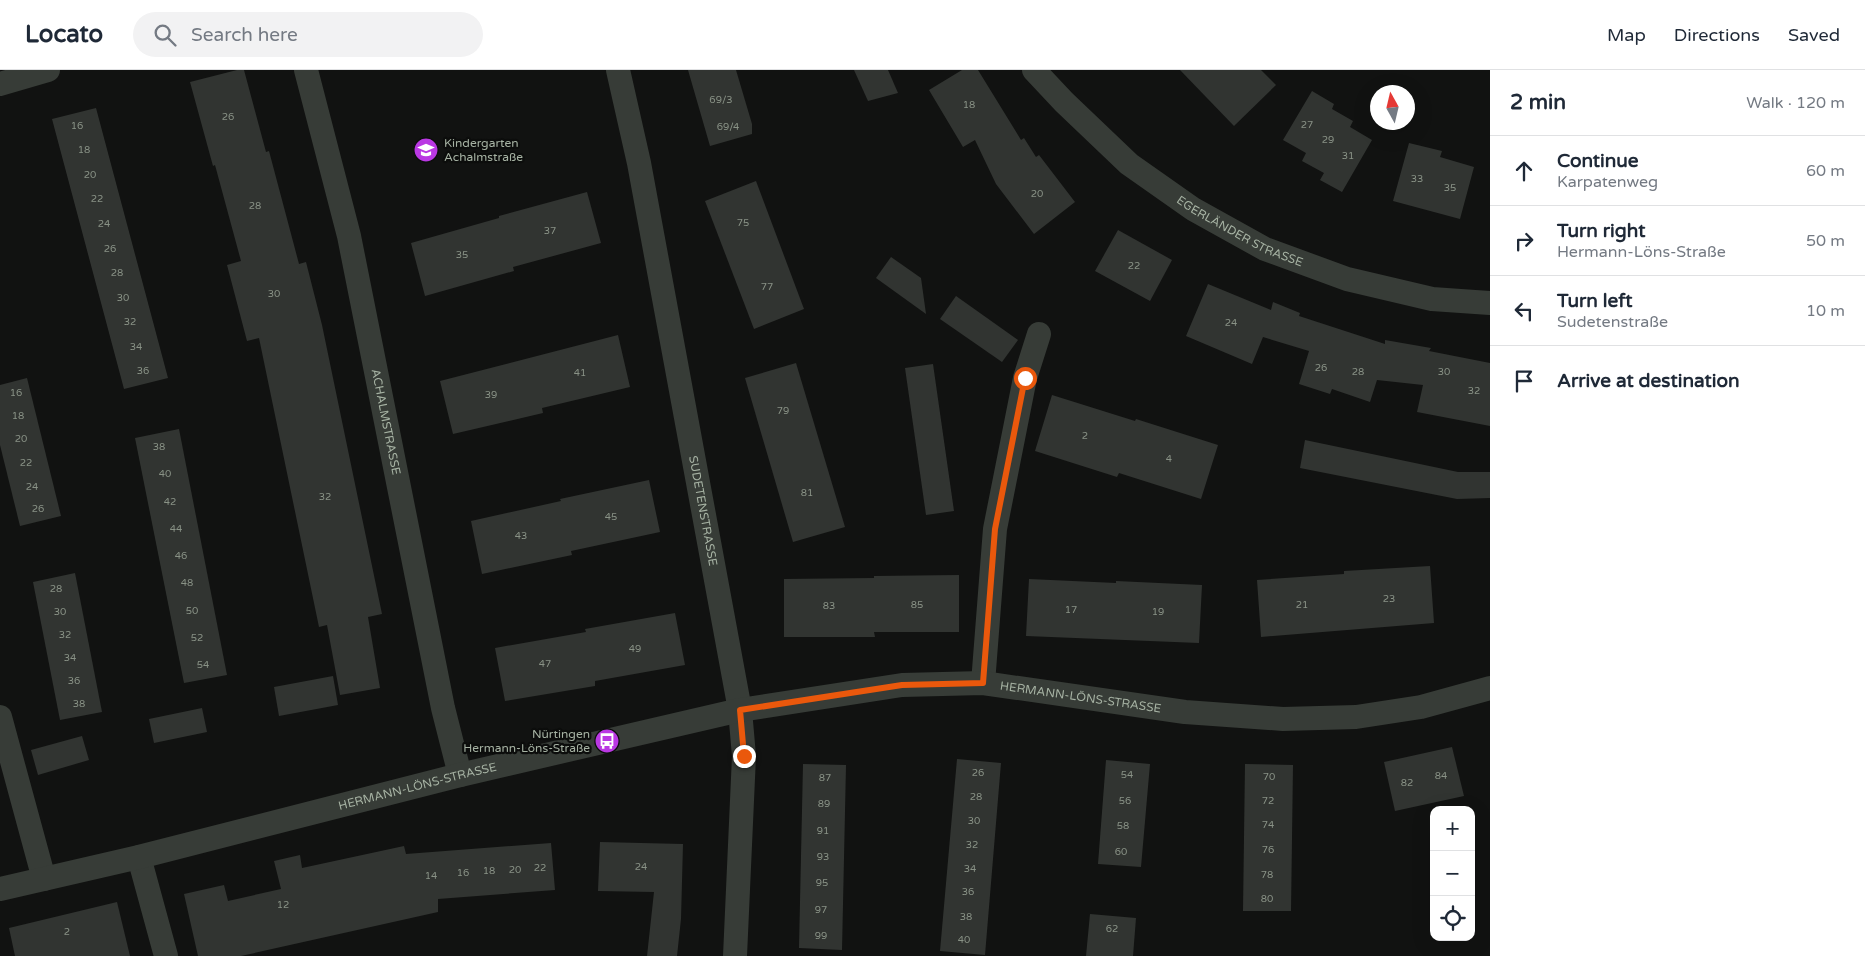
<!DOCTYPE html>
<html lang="en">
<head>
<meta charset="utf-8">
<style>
	:root { --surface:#fff; --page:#f2f2f3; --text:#1f2937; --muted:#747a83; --line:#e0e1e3 }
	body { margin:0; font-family:"Varela Round",sans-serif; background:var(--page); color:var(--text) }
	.controls { position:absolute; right:15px; bottom:15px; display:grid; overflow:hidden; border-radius:10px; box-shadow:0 5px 20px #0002 }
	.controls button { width:45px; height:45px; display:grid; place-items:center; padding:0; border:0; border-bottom:1px solid var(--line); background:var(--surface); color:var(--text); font:25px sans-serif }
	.compass { position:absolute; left:1370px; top:15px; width:45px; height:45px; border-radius:50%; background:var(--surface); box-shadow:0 5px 20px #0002; rotate:352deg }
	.stop { position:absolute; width:15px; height:15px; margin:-11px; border:4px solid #ea580c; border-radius:50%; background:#fff }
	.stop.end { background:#ea580c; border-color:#fff; box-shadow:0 1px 5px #0008 }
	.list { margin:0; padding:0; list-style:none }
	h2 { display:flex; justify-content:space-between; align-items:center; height:65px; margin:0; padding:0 20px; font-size:21px }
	h2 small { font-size:16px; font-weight:400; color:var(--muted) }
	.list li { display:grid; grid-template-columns:32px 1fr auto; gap:15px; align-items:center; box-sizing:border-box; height:70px; padding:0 20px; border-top:1px solid var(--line) }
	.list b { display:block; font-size:19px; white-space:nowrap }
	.list p { margin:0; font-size:16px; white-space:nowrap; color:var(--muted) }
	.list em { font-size:16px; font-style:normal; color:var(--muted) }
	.icon { flex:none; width:28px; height:28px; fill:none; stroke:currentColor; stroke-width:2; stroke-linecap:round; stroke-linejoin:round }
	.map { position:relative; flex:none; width:1490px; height:886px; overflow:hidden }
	header { display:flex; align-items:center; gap:30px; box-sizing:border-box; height:70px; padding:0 25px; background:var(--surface); border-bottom:1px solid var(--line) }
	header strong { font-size:24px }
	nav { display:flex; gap:28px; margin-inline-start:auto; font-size:18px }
	.search { width:350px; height:45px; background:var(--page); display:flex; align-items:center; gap:12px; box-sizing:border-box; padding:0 18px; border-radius:28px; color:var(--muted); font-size:19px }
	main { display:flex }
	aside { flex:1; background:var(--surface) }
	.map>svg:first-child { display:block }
	.building { fill:#313431 }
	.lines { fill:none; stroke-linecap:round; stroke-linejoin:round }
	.minor { stroke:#373c37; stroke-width:24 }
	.route { stroke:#ea580c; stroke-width:6 }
	.labels { text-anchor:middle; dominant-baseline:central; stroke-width:4.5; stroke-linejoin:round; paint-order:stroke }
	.number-label { font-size:10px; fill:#899286 }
	.poi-label { font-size:12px; fill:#a6b2a3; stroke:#0c0d0c; text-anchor:start }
	.street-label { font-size:12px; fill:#a6b2a3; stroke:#0c0d0c }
</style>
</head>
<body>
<header>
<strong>Locato</strong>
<div class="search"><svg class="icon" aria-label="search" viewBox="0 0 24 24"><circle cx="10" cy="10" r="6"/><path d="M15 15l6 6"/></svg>Search here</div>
<nav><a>Map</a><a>Directions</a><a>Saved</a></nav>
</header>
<main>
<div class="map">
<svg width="1490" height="886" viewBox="0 0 1490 886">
	<rect width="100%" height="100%" fill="#111211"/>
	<g class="building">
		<path d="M 237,0 L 244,0 L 266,82 L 269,81 L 299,194 L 306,192 L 322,255 L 382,544 L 368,547 L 380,618 L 340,625 L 327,555 L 319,557 L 259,268 L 247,271 L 227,195 L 241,191 L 215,95 L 213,96 L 190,12 Z"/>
		<path d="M 688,0 L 736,0 L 752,54 L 752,64 L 710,76 Z"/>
		<path d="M 854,0 L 888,0 L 898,23 L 868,31 Z"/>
		<path d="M 962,0 L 978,0 L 1021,70 L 1024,68 L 1036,87 L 1039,85 L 1075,132 L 1034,164 L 996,114 L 975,70 L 963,77 L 929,20 Z"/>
		<path d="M 1180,0 L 1261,0 L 1276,15 L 1234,56 Z"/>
		<path d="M 1312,21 L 1334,34 L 1332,39 L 1353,51 L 1350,57 L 1372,70 L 1342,122 L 1320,110 L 1324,103 L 1302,91 L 1306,83 L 1283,70 Z"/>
		<path d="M 96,38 L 168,308 L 124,319 L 52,49 Z"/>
		<path d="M 1409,73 L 1442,81 L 1440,87 L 1474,97 L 1460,149 L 1393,131 Z"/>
		<path d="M 756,111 L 804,239 L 754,259 L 705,131 Z"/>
		<path d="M 587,122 L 601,173 L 513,197 L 514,201 L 425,226 L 411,173 L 499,148 L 499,146 Z"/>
		<path d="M 1118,160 L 1172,190 L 1150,231 L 1095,201 Z"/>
		<path d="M 891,187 L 921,208 L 926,244 L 876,208 Z"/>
		<path d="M 1208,214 L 1271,240 L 1273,232 L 1300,243 L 1299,246 L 1385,274 L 1385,270 L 1431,278 L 1429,281 L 1490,293 L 1490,356 L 1417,342 L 1423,315 L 1377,310 L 1370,332 L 1332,319 L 1330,324 L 1299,314 L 1309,281 L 1263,267 L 1252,294 L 1186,266 Z"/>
		<path d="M 956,226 L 1018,270 L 1002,292 L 940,249 Z"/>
		<path d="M 618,265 L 630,317 L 542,338 L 543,343 L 453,364 L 440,311 Z"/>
		<path d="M 796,293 L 845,457 L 793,472 L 745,308 Z"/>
		<path d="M 933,294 L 954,441 L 926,445 L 905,298 Z"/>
		<path d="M 27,308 L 61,446 L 20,456 L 0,375 L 0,315 Z"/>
		<path d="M 1052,325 L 1135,351 L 1136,349 L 1218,375 L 1201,429 L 1119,403 L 1117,407 L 1035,381 Z"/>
		<path d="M 179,359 L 227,605 L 184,613 L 135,368 Z"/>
		<path d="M 1305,370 L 1458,402 L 1490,402 L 1490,428 L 1457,429 L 1300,398 Z"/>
		<path d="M 649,410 L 660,462 L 571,481 L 572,485 L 482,504 L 471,451 L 561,431 L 560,429 Z"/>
		<path d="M 1430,496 L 1434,553 L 1261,567 L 1257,510 L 1344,504 L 1344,501 Z"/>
		<path d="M 75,503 L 102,642 L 60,650 L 33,512 Z"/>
		<path d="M 959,505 L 959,562 L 874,562 L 875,567 L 784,567 L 784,509 L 874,508 L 874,506 Z"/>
		<path d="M 1029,509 L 1116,513 L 1116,511 L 1202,515 L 1199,573 L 1026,566 Z"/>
		<path d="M 675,543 L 685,595 L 595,611 L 595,616 L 505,631 L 495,578 L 586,562 L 585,559 Z"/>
		<path d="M 333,606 L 338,635 L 279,646 L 274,617 Z"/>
		<path d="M 202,638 L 207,662 L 154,673 L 149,649 Z"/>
		<path d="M 82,666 L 89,690 L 38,705 L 31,680 Z"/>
		<path d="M 1452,677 L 1464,726 L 1395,741 L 1384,692 Z"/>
		<path d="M 957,689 L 1001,693 L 985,885 L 940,881 Z"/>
		<path d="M 1106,690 L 1150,694 L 1141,797 L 1098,794 Z"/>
		<path d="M 803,694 L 846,695 L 842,880 L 799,878 Z"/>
		<path d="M 1245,694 L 1293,695 L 1291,841 L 1243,841 Z"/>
		<path d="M 600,772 L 683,774 L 681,849 L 677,886 L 647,886 L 654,822 L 598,821 Z"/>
		<path d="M 551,773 L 555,820 L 438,829 L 438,842 L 241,886 L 198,886 L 184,824 L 224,815 L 228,831 L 281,819 L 274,791 L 300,785 L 302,798 L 404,776 L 406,784 Z"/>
		<path d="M 117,832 L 130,886 L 15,886 L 9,858 Z"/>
		<path d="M 1090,844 L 1136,848 L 1133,886 L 1086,886 Z"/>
	</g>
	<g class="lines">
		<g class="minor">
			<path id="s1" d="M 306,0 L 349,166 L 443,638 L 460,705"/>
			<path id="s2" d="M 618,0 L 639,93 L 740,640 L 744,686 L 735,886"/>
			<path id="s3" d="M 1034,0 L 1064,32 L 1129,94 L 1193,139 L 1265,179 L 1347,209 L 1432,229 L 1490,233"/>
			<path d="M 0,14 L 48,0"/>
			<path d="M 983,613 L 995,459 L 1025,308 L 1039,264"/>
			<path d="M 0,647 L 44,809"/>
			<path d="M 139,787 L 166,886"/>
			<path id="s4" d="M 0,819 L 139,787 L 460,705 L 740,640 L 902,615 L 983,613 L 1185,642 L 1283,649 L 1356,647 L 1421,637 L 1490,618"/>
		</g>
	</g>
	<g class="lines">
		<path class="route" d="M 744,686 L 740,640 L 902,615 L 983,613 L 995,459 L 1025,308"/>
	</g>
	<defs>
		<symbol id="school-disc" viewBox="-11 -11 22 22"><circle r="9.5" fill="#ba38e3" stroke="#0c0d0c"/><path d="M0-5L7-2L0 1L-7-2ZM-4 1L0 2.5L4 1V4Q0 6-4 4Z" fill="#fff"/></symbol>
		<symbol id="bus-disc" viewBox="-11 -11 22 22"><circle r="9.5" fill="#ba38e3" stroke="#0c0d0c"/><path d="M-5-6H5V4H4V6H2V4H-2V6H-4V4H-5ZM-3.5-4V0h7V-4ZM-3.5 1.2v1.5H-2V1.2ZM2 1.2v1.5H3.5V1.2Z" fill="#fff"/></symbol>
	</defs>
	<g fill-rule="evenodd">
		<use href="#school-disc" x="412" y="66" width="28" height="28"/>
		<use href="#bus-disc" x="593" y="657" width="28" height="28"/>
	</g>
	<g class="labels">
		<g class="number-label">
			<text x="721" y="30">69/3</text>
			<text x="969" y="35">18</text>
			<text x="228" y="47">26</text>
			<text x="1307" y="55">27</text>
			<text x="77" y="56">16</text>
			<text x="728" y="57">69/4</text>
			<text x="1328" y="70">29</text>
			<text x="84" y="80">18</text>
			<text x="1348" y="86">31</text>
			<text x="90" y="105">20</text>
			<text x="1417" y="109">33</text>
			<text x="1450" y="118">35</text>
			<text x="1037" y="124">20</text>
			<text x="97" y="129">22</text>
			<text x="255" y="136">28</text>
			<text x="743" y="153">75</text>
			<text x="104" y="154">24</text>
			<text x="550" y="161">37</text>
			<text x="110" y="179">26</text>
			<text x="462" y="185">35</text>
			<text x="1134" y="196">22</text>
			<text x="117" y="203">28</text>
			<text x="767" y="217">77</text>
			<text x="274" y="224">30</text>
			<text x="123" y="228">30</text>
			<text x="130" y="252">32</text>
			<text x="1231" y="253">24</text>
			<text x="136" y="277">34</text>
			<text x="1321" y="298">26</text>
			<text x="143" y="301">36</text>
			<text x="1358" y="302">28</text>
			<text x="1444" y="302">30</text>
			<text x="580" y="303">41</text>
			<text x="1474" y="321">32</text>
			<text x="16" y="323">16</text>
			<text x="491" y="325">39</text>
			<text x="783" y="341">79</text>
			<text x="18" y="346">18</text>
			<text x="1085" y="366">2</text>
			<text x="21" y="369">20</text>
			<text x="159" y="377">38</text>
			<text x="1169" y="389">4</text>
			<text x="26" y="393">22</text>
			<text x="165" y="404">40</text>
			<text x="32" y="417">24</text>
			<text x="807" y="423">81</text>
			<text x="325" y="427">32</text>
			<text x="170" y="432">42</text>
			<text x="38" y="439">26</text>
			<text x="611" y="447">45</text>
			<text x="176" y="459">44</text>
			<text x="521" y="466">43</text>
			<text x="181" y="486">46</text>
			<text x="187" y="513">48</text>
			<text x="56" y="519">28</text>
			<text x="1389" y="529">23</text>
			<text x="917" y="535">85</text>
			<text x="1302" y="535">21</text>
			<text x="829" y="536">83</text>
			<text x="1071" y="540">17</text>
			<text x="192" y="541">50</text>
			<text x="60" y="542">30</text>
			<text x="1158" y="542">19</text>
			<text x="65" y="565">32</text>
			<text x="197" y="568">52</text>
			<text x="635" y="579">49</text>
			<text x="70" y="588">34</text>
			<text x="545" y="594">47</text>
			<text x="203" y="595">54</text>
			<text x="74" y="611">36</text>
			<text x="79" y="634">38</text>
			<text x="978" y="703">26</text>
			<text x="1127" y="705">54</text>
			<text x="1441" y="706">84</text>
			<text x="1269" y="707">70</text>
			<text x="825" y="708">87</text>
			<text x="1407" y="713">82</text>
			<text x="976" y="727">28</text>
			<text x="1125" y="731">56</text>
			<text x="1268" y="731">72</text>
			<text x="824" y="734">89</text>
			<text x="974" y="751">30</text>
			<text x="1268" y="755">74</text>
			<text x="1123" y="756">58</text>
			<text x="823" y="761">91</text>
			<text x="972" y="775">32</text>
			<text x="1268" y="780">76</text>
			<text x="1121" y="782">60</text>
			<text x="823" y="787">93</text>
			<text x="641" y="797">24</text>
			<text x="540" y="798">22</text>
			<text x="970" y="799">34</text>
			<text x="515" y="800">20</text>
			<text x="489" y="801">18</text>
			<text x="463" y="803">16</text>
			<text x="1267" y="805">78</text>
			<text x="431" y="806">14</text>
			<text x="822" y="813">95</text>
			<text x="968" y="822">36</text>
			<text x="1267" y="829">80</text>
			<text x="283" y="835">12</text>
			<text x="821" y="840">97</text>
			<text x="966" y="847">38</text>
			<text x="1112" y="859">62</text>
			<text x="67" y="862">2</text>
			<text x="821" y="866">99</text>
			<text x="964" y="870">40</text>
		</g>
		<g class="poi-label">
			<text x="444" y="73">Kindergarten<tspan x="444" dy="14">Achalmstraße</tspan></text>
			<text x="590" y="664" text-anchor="end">Nürtingen<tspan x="590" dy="14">Hermann-Löns-Straße</tspan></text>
		</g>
		<g class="street-label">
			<text stroke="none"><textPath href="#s3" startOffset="264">EGERLÄNDER STRASSE</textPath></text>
			<text stroke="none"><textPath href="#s1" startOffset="361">ACHALMSTRASSE</textPath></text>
			<text stroke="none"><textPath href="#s2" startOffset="449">SUDETENSTRASSE</textPath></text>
			<text stroke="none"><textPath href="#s4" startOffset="1105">HERMANN-LÖNS-STRASSE</textPath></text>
			<text stroke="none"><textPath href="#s4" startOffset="430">HERMANN-LÖNS-STRASSE</textPath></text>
		</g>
	</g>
</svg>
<div class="controls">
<button>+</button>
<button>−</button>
<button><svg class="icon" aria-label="locate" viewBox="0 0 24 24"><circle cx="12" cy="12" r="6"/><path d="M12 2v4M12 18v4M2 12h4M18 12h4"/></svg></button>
</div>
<svg class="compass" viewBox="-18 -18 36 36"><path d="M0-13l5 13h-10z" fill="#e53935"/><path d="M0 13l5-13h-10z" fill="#747a83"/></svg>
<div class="stop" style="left:1025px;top:308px"></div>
<div class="stop end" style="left:744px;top:686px"></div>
</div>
<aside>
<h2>2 min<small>Walk · 120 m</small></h2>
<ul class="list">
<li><svg class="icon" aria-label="ahead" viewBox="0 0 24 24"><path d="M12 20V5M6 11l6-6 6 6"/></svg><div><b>Continue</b><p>Karpatenweg</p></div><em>60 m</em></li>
<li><svg class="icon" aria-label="right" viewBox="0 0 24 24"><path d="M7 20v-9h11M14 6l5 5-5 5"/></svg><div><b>Turn right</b><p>Hermann-Löns-Straße</p></div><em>50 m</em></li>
<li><svg class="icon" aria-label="left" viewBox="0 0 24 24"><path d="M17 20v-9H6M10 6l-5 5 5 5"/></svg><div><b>Turn left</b><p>Sudetenstraße</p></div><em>10 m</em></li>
<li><svg class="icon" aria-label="arrive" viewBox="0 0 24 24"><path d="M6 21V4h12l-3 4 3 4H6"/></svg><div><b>Arrive at destination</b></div></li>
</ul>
</aside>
</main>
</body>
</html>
